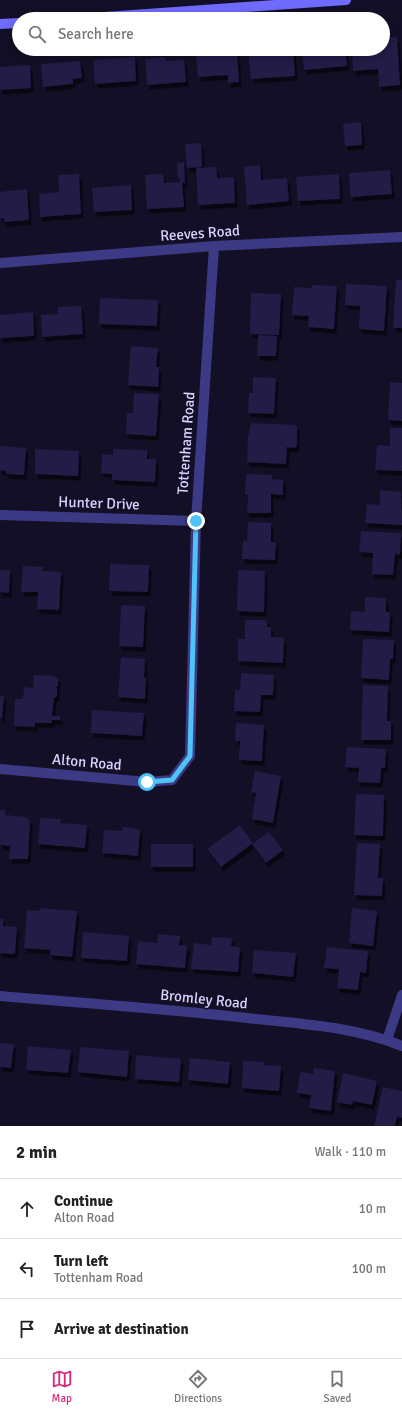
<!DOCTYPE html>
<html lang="en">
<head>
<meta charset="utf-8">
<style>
	:root { --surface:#fff; --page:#f6f6f6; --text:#222; --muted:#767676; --line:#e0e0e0; --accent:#db2777 }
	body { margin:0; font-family:Signika,sans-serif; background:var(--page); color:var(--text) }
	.stop { position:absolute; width:12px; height:12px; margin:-9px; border:3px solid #4fc3f7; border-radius:50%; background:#fff }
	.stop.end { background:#4fc3f7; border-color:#fff; box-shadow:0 1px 4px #0008 }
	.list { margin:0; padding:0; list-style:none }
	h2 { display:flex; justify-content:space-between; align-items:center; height:52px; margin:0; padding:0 16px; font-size:17px }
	h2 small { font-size:13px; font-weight:400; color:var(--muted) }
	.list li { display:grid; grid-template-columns:26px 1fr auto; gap:12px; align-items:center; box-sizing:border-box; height:60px; padding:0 16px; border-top:1px solid var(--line) }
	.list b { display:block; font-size:15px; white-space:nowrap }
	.list p { margin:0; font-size:13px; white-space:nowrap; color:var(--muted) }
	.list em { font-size:13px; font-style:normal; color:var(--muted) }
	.icon { flex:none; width:22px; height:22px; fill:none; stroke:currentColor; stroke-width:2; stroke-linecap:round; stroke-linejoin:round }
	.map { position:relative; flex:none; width:402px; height:1126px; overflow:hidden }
	.search { position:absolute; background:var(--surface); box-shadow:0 2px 10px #0003; left:12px; right:12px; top:12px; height:44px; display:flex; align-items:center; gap:10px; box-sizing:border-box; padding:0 14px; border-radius:22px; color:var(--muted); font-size:15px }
	.sheet { height:232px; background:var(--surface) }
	nav { display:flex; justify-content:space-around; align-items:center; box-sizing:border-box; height:56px; border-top:1px solid var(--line); background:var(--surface); font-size:11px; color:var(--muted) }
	nav a { display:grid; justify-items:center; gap:2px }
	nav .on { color:var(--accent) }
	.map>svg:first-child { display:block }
	.building { fill:#241b47; filter:url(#shadow) }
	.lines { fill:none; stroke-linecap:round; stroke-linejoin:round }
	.street { stroke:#3d3a85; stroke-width:10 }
	.secondary { stroke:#6f6bff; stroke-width:10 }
	.route { stroke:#4fc3f7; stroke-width:5 }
	.labels { text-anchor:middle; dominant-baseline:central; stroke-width:3.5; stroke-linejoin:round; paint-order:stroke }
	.street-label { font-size:15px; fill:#d9d4ff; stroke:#130f26 }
</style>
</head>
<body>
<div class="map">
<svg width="402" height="1126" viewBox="0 0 402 1126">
	<defs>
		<filter id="shadow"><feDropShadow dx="2.5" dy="4.5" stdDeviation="0" flood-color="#0009"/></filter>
	</defs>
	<rect width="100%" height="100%" fill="#130f26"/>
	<g class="building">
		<path d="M 397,37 L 400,85 L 379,87 L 378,69 L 353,71 L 352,49 L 383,49 L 383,38 Z"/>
		<path d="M 268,49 L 293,49 L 295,76 L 251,79 L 248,50 Z"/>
		<path d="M 302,49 L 345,49 L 347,66 L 304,70 Z"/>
		<path d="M 217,51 L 217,54 L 237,52 L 239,82 L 228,83 L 228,75 L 198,77 L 196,52 Z"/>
		<path d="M 135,57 L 136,81 L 95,84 L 93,60 Z"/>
		<path d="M 165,57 L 166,61 L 184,60 L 186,82 L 147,85 L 145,59 Z"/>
		<path d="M 80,61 L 82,78 L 73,79 L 73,84 L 43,87 L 41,64 Z"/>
		<path d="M 30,65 L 31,88 L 0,90 L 0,67 Z"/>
		<path d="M 361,122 L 362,145 L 345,146 L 343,124 Z"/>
		<path d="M 201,143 L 202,167 L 187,168 L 185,144 Z"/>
		<path d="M 184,162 L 185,183 L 182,183 L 184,207 L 147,209 L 145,175 L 163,174 L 164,183 L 180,182 L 180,178 L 178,178 L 177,163 Z"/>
		<path d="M 260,165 L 261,180 L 287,178 L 289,201 L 247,205 L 244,167 Z"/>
		<path d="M 216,167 L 217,178 L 234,177 L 235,203 L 198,205 L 196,168 Z"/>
		<path d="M 390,170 L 392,194 L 351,197 L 349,173 Z"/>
		<path d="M 79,174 L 81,214 L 40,217 L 39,194 L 59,192 L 58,175 Z"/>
		<path d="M 339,174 L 340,199 L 298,201 L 296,177 Z"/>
		<path d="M 131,185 L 132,210 L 94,212 L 92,188 Z"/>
		<path d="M 27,189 L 29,220 L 4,222 L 4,218 L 0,219 L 0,192 Z"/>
		<path d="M 396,280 L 402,280 L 402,328 L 393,328 Z"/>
		<path d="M 346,284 L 387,286 L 384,331 L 359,329 L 360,306 L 345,305 Z"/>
		<path d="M 312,285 L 337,286 L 334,329 L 308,327 L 309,316 L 292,315 L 294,287 L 312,288 Z"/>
		<path d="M 251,293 L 281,294 L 279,335 L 250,334 Z"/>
		<path d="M 100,298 L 158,300 L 157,326 L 99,324 Z"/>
		<path d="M 81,306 L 83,334 L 42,337 L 41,315 L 58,314 L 58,307 Z"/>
		<path d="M 33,312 L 34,336 L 0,338 L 0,315 Z"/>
		<path d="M 258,335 L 277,336 L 276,356 L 257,356 Z"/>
		<path d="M 131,346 L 158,348 L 156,367 L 159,367 L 158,387 L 128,385 Z"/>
		<path d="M 253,377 L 276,378 L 274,414 L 248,413 L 249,393 L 253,393 Z"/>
		<path d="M 390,382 L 402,383 L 402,421 L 388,420 Z"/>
		<path d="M 134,393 L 159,394 L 156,436 L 126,434 L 127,413 L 133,413 Z"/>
		<path d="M 251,423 L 296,425 L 297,426 L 297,446 L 295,448 L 287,447 L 286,464 L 247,462 L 248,437 Z"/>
		<path d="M 390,428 L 402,428 L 402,471 L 375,470 L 377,445 L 390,446 Z"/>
		<path d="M 0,446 L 26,448 L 24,475 L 6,474 L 6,471 L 0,470 Z"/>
		<path d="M 35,449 L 79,451 L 78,476 L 35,474 Z"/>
		<path d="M 113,449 L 147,450 L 147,459 L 156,459 L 155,482 L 112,480 L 112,474 L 101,473 L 102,454 L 113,455 Z"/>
		<path d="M 246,474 L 272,475 L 272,479 L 283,480 L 283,495 L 271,494 L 271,513 L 247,513 L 248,495 L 245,495 Z"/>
		<path d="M 380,490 L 401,492 L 402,525 L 365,523 L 367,504 L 380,505 Z"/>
		<path d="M 248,522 L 271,523 L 271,542 L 276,542 L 275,560 L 242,559 L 243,541 L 247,541 Z"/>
		<path d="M 361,531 L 401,533 L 400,555 L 395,554 L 393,575 L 372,574 L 373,553 L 359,552 Z"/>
		<path d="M 110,564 L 149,565 L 148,592 L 109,591 Z"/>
		<path d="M 23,566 L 43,567 L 42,571 L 61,572 L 59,610 L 37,609 L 38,592 L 21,592 Z"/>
		<path d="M 0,570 L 10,570 L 9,593 L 0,592 Z"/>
		<path d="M 238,570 L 265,571 L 264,612 L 237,611 Z"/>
		<path d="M 365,597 L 386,598 L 386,612 L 390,613 L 389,632 L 350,630 L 351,611 L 365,612 Z"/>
		<path d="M 121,605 L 145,606 L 143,647 L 119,646 Z"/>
		<path d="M 245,620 L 267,620 L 267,627 L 271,627 L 271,637 L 284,638 L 283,663 L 238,661 L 238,639 L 245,639 Z"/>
		<path d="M 363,639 L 394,640 L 393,659 L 390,659 L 389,680 L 361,678 Z"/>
		<path d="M 121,657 L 145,659 L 144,677 L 146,677 L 145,699 L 118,697 Z"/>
		<path d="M 241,673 L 274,675 L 273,695 L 261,695 L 260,712 L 234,711 L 235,690 L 240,690 Z"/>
		<path d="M 34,675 L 55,676 L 55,678 L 58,678 L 58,687 L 55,686 L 57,689 L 57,696 L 54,698 L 52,716 L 60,716 L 60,720 L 52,720 L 52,723 L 35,723 L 35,727 L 14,726 L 15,699 L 23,699 L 24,687 L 33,688 Z"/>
		<path d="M 363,685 L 388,686 L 387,721 L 391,721 L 391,740 L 361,740 Z"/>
		<path d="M 0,696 L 4,696 L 2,718 L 0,718 Z"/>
		<path d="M 92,710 L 144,713 L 142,736 L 91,733 Z"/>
		<path d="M 236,723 L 264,725 L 262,761 L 239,760 L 240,741 L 235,741 Z"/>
		<path d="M 347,747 L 386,749 L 385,768 L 381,768 L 380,783 L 358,782 L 359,768 L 345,767 Z"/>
		<path d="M 255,771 L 281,776 L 273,823 L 252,819 L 256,793 L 251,792 Z"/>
		<path d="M 356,794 L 384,795 L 383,836 L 354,835 Z"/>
		<path d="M 0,810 L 5,810 L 5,815 L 27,817 L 27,819 L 30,820 L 28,859 L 9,859 L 10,846 L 0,845 Z"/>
		<path d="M 40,818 L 61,819 L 60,823 L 87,825 L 85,848 L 38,844 Z"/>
		<path d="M 240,825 L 253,843 L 221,867 L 207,849 Z"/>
		<path d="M 123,827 L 140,829 L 138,856 L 102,853 L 104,830 L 122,831 Z"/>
		<path d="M 269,832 L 283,850 L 266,863 L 252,844 Z"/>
		<path d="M 357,843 L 380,844 L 378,878 L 383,878 L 382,896 L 354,895 Z"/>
		<rect x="151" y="844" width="42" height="23"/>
		<path d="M 40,908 L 77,911 L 72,957 L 50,955 L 50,950 L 24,948 L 27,910 L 39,911 Z"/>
		<path d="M 352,908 L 377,911 L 373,946 L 349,943 Z"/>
		<path d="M 0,919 L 3,919 L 3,926 L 17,927 L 15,954 L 0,953 Z"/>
		<path d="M 83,932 L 129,936 L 127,961 L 81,958 Z"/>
		<path d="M 158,934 L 180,936 L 179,945 L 187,946 L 185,968 L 136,964 L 138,941 L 157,943 Z"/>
		<path d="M 212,937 L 232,938 L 231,946 L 240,947 L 238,972 L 191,969 L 194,943 L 211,945 Z"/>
		<path d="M 327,947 L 368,951 L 366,973 L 360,972 L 358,990 L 337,988 L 339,969 L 324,968 Z"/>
		<path d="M 254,950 L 296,953 L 293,977 L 252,973 Z"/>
		<path d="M 0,1043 L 14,1044 L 11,1068 L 0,1067 Z"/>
		<path d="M 28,1046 L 71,1050 L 68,1073 L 26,1070 Z"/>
		<path d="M 80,1047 L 129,1051 L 127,1077 L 78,1072 Z"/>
		<path d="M 136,1055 L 181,1059 L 179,1082 L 135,1079 Z"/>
		<path d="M 190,1058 L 230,1062 L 228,1084 L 188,1080 Z"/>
		<path d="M 243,1061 L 264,1062 L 263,1065 L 281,1066 L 279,1091 L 242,1088 Z"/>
		<path d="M 314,1068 L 335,1071 L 331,1111 L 309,1108 L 311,1095 L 297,1093 L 300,1072 L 313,1074 Z"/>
		<path d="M 343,1073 L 377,1081 L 372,1105 L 353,1101 L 352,1105 L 337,1102 Z"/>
		<path d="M 383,1087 L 402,1091 L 402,1118 L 397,1117 L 395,1126 L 374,1126 Z"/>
	</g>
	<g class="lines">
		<g class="street">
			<path d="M 0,263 L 214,246 L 402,237"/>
			<path d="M 0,515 L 196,521"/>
			<path d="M 0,769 L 147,782 L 172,780 L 190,756 L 196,521 L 214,246"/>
			<path d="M 0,996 C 83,1003 165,1009 247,1018 C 299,1024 353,1026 402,1046"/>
			<path d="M 387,1040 L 402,995"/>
		</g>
		<g class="secondary">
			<path d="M 76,19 L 346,0"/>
			<path d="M 0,24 L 19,23"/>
		</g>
	</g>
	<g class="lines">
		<path class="route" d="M 147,782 L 172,780 L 190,756 L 196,521"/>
	</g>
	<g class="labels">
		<g class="street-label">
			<text transform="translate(200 233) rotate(-4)">Reeves Road</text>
			<text transform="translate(186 443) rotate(-86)">Tottenham Road</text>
			<text transform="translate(99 503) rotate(2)">Hunter Drive</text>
			<text transform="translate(87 762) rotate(5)">Alton Road</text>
			<text transform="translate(204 999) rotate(6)">Bromley Road</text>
		</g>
	</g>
</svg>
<div class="stop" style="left:147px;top:782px"></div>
<div class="stop end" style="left:196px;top:521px"></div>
<div class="search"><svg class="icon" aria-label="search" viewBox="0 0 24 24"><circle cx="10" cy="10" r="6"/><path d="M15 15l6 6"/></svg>Search here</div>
</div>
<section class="sheet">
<h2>2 min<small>Walk · 110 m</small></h2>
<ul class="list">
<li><svg class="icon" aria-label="ahead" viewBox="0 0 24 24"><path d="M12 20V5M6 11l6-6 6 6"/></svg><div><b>Continue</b><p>Alton Road</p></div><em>10 m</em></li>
<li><svg class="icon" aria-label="left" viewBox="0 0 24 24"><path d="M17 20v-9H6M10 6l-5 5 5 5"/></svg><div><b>Turn left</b><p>Tottenham Road</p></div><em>100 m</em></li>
<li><svg class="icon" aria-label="arrive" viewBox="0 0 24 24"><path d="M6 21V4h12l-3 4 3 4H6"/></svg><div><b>Arrive at destination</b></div></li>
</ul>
</section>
<nav>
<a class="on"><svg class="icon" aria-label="map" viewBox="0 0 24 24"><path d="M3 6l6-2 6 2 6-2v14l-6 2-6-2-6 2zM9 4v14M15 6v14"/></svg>Map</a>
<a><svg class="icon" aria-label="directions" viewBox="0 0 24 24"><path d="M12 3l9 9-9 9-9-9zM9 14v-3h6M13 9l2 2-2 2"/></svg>Directions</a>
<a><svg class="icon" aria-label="saved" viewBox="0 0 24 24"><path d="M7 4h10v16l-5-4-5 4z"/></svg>Saved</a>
</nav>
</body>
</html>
